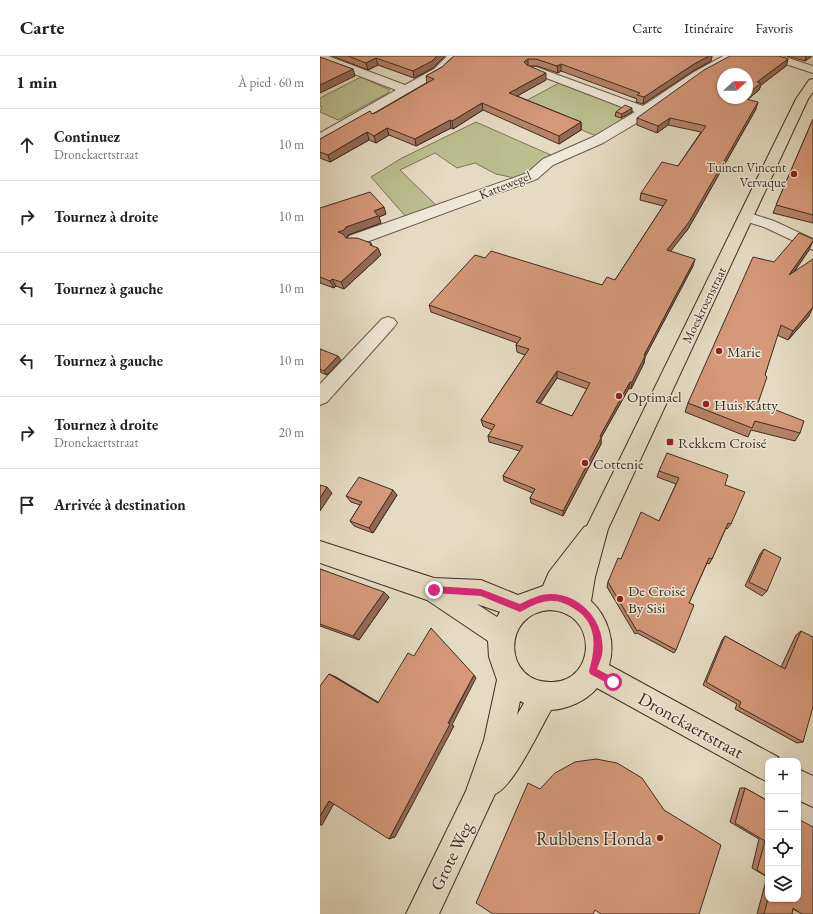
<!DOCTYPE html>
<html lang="fr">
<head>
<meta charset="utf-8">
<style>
	:root { --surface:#fff; --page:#f2f2f2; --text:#202124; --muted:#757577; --line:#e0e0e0 }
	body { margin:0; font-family:"EB Garamond",serif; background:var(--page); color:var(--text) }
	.controls { position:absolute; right:12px; bottom:12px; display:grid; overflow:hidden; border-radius:8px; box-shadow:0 1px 3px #0004 }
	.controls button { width:36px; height:36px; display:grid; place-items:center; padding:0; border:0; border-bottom:1px solid var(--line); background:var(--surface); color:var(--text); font:20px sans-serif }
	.compass { position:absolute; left:397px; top:12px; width:36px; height:36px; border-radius:50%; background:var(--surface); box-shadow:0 1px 3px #0004; rotate:68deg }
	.stop { position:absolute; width:12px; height:12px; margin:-9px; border:3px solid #db2777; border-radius:50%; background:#fff }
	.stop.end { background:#db2777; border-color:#fff; box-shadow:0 1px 4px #0008 }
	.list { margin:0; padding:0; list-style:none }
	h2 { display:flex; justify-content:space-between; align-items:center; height:52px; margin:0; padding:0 16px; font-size:17px }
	h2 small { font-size:13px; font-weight:400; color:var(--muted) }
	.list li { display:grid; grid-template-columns:26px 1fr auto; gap:12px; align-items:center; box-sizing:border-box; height:72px; padding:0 16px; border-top:1px solid var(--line) }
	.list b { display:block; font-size:15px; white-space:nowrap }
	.list p { margin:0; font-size:13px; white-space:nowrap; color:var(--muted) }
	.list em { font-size:13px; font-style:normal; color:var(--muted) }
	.icon { flex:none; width:22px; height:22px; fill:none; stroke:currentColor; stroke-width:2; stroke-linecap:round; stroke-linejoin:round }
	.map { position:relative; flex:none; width:493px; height:858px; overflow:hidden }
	header { display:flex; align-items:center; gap:24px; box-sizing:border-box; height:56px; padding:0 20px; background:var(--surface); border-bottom:1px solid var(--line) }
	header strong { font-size:19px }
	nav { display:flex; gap:22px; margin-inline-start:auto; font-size:14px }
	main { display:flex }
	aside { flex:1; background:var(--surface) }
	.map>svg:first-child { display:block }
	.green { fill:#bbbe8f; stroke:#7c765a }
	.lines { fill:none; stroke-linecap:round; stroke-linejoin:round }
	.minor-casing { stroke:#68594c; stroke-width:2 }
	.major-casing { stroke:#3e2e24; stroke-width:2 }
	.minor { fill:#eee8d7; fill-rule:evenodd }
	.major { fill:#e5dbc2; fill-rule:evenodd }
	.wall { fill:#b78368; stroke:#3e2e24; fill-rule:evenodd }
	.shaded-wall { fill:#956a55; stroke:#3e2e24 }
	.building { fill:#d59879; stroke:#3e2e24; fill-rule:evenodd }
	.route { fill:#db2777 }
	.poi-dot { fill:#8f2418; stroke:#eee8d7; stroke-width:1.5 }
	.labels { text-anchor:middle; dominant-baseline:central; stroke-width:3; stroke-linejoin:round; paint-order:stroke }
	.far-poi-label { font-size:13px; fill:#3e2e24; stroke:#eee8d7; text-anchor:end }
	.far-street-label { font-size:13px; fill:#3e2e24; stroke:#eee8d7 }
	.poi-label { font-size:15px; fill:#3e2e24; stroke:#eee8d7; text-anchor:start }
	.near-street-label { font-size:18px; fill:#3e2e24; stroke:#eee8d7 }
	.near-poi-label { font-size:18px; fill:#3e2e24; stroke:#eee8d7; text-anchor:end }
</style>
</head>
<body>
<header>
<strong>Carte</strong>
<nav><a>Carte</a><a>Itinéraire</a><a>Favoris</a></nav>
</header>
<main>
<aside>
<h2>1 min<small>À pied · 60 m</small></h2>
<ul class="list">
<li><svg class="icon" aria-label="ahead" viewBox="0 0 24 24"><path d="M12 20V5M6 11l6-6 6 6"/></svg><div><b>Continuez</b><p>Dronckaertstraat</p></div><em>10 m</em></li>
<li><svg class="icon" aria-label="right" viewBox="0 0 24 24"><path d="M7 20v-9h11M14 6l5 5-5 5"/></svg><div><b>Tournez à droite</b></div><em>10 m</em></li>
<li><svg class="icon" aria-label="left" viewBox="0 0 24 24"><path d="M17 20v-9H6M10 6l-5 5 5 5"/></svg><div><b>Tournez à gauche</b></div><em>10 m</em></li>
<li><svg class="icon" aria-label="left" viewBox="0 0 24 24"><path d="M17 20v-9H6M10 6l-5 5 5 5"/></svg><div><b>Tournez à gauche</b></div><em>10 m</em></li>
<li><svg class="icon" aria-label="right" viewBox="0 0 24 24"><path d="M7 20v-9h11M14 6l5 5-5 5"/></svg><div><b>Tournez à droite</b><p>Dronckaertstraat</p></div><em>20 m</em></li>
<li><svg class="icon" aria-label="arrive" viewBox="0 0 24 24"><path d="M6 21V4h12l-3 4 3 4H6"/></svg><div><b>Arrivée à destination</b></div></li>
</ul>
</aside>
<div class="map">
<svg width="493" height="858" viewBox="0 0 493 858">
	<rect width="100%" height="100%" fill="#e5dbc2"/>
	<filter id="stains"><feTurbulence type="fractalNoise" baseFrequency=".005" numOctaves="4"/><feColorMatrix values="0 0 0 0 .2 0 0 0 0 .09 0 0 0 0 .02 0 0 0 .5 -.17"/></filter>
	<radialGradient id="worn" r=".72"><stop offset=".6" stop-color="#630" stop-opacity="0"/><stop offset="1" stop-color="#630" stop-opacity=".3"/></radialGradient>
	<g class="green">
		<path d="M 41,21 L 70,34 L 68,37 L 18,64 L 0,56 L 2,51 L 0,50 L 0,42 Z"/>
		<path d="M 239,27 L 306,52 L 298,58 L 309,62 L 276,80 L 200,48 Z"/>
		<path d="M 156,66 L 233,100 L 199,123 L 176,118 L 155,107 L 137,112 L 115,97 L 80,114 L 118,151 L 87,162 L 51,121 L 82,102 Z"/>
	</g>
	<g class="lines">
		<defs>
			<g id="minor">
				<path d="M 0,0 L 8,0 L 85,29 L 114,13 L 127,0 L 140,0 L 122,17 L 5,85 L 0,86 L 0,77 L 76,34 L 0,5 Z"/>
				<path d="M 403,0 L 417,0 L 415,2 L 382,20 L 315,68 L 283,87 L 233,109 L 217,123 L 41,188 L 35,189 L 29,188 L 27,184 L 29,180 L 207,117 L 223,103 L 273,81 L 315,56 L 208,15 L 206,13 L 208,11 L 216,11 L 323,50 L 374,16 Z"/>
				<path d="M 445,0 L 462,0 L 493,10 L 493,17 L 447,2 Z"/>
				<path d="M 426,156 L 454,165 L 493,183 L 493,194 L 444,171 L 421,164 L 418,161 L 421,158 Z"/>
				<path d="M 68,261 L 74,263 L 77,267 L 74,271 L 7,346 L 0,349 L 0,328 L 62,263 Z"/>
			</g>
			<g id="major">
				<path d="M 493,23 L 493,36 L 488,43 L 288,473 L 275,521 L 271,545 C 288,561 296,587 289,609 L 458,701 L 460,705 L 448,705 L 448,726 L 438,721 L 277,632 C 266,645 248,653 231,654 C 220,673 194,730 175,738 L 119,858 L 86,858 L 146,735 L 164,684 L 177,624 L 169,601 L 168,585 L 107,544 L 0,507 L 0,485 L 114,522 L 161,524 L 198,539 L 223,530 L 229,516 L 264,471 L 267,470 L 476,43 L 489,24 ZM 157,548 L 180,556 L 177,561 ZM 230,554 C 278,556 277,625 232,626 C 183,628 181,557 230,554 ZM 200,645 L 204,647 L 197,659 Z"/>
				<path d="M 478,713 L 493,720 L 493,751 L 478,744 Z"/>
			</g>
		</defs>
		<use href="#minor" class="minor-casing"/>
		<use href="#major" class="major-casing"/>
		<use href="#minor" class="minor"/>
		<use href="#major" class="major"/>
	</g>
	<g class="wall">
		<path d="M 12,0 L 125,0 L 113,12 L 94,22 L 58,9 L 48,14 Z"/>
		<path d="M 134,0 L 392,0 L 391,5 L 373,15 L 323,48 L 316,46 L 317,43 L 241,15 L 238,17 L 217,10 L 208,10 L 226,24 L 197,40 L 261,66 L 261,74 L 239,88 L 163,54 L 133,73 L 131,72 L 96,90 L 69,79 L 56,87 L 49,84 L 10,106 L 0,102 L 0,83 L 57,56 L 107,27 L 106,20 L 122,11 Z"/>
		<path d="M 467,0 L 492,0 L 485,5 Z"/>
		<path d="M 468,3 L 466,10 L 441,29 L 439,34 L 427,44 L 436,53 L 368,173 L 350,195 L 373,210 L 325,301 L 324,307 L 311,333 L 309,332 L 281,382 L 281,388 L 243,460 L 211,447 L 210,442 L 213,437 L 184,425 L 183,420 L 200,395 L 169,386 L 168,380 L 172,374 L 163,370 L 161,364 L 205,299 L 197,296 L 196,289 L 197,287 L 111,256 L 109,249 L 165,202 L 282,229 L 295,224 L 343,150 L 320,144 L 321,137 L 358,110 L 381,76 L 348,69 L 337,77 L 317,69 L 317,62 ZM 237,322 L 267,333 L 252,360 L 220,348 Z"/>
		<path d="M 296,56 L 312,56 L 301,62 L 295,60 Z"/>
		<path d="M 493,63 L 493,167 L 453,157 Z"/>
		<path d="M 0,152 L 66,158 L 59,161 L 61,167 L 28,179 L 26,182 L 51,187 L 52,190 L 61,199 L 24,233 L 16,230 L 14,232 L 0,227 Z"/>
		<path d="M 489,194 L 474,216 L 489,260 L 468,284 L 457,279 L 445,319 L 438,347 L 480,377 L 475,385 L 431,374 L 428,381 L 365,356 L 368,347 L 454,206 Z"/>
		<path d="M 0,293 L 21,304 L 7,319 L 0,316 Z"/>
		<path d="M 339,415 L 405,429 L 411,468 L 407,473 L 406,472 L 392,503 L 389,508 L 387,507 L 369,547 L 356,594 L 354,597 L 317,577 L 315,578 L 287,531 L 288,526 L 301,503 L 339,465 L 356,428 L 337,421 Z"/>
		<path d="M 77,439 L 53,477 L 34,470 L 30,465 L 40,449 L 31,446 L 26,440 Z"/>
		<path d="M 444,493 L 447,535 L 442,540 L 425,530 L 440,498 Z"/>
		<path d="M 0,513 L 69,541 L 39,584 L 0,570 Z"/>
		<path d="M 481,575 L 483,686 L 477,687 L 415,653 L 417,648 L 383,629 L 402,584 L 405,580 L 461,611 L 476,579 Z"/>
		<path d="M 420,732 L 425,732 L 448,745 L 448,843 L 478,843 L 493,858 L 482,858 L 473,853 L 472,858 L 437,858 L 447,821 L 432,812 L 439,783 L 410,766 Z"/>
	</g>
	<g class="shaded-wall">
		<path d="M 117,0 L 125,0 L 113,12 L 94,22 L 93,15 Z"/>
		<path d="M 389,0 L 392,0 L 391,5 L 373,15 L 323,48 L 324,41 L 374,8 Z"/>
		<path d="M 486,0 L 492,0 L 485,5 Z"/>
		<path d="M 56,2 L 58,9 L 48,14 L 46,7 Z"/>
		<path d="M 208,3 L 208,10 L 204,13 L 204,6 Z"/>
		<path d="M 468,3 L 466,10 L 441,29 L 439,34 L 420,49 L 422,42 L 427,42 L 427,38 L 437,26 Z"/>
		<path d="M 241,8 L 241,15 L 238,17 L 237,10 Z"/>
		<path d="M 33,13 L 35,20 L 0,37 L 0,29 Z"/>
		<path d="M 226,17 L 226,24 L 190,44 L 189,37 Z"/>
		<path d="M 438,46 L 436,53 L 368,173 L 346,201 L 347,194 Z"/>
		<path d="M 162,47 L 163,54 L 133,73 L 132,65 Z"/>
		<path d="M 312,52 L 312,56 L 301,62 L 302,58 Z"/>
		<path d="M 350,62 L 348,69 L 337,77 L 338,70 Z"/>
		<path d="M 130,64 L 131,72 L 96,90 L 95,83 Z"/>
		<path d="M 261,66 L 261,74 L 239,88 L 239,80 Z"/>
		<path d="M 67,72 L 69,79 L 56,87 L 54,80 Z"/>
		<path d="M 47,76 L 49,84 L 10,106 L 8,99 Z"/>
		<path d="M 64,151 L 66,158 L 59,161 L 61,167 L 28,179 L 27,182 L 21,184 L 18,176 L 54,155 Z"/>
		<path d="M 493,185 L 489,194 L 465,229 L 469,219 Z"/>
		<path d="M 58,192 L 61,199 L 24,233 L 21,226 Z"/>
		<path d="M 375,203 L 373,210 L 325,301 L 324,307 L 311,333 L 312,326 L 324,299 Z"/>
		<path d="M 12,223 L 16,230 L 14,232 L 10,225 Z"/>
		<path d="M 493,251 L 489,260 L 468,284 L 473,275 Z"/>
		<path d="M 18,300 L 21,304 L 7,319 L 4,315 Z"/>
		<path d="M 237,315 L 237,322 L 216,353 L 216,346 Z"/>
		<path d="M 310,326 L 309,332 L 281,382 L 281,388 L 243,460 L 243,455 L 280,380 Z"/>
		<path d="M 7,431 L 12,437 L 0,455 L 0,442 Z"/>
		<path d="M 73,434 L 77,439 L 53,477 L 49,472 Z"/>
		<path d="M 64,536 L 69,541 L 39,584 L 33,580 Z"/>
		<path d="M 9,618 L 16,621 L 63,649 L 58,647 Z"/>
		<path d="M 154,619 L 156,622 L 132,669 L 134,670 L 75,781 L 69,783 Z"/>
		<path d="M 16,744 L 2,769 L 0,769 L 0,760 L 9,745 Z"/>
	</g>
	<g class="building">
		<path d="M 28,0 L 117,0 L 112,5 L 93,15 L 56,2 L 46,7 Z"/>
		<path d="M 134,0 L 389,0 L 374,8 L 324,41 L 317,39 L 320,37 L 241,8 L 237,10 L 216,3 L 208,3 L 204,6 L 207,9 L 226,17 L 189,37 L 261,66 L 239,80 L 162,47 L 132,65 L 130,64 L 95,83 L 67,72 L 54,80 L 47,76 L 8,99 L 0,96 L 0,83 L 50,55 L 52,58 L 57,56 L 114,23 L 106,20 L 122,11 Z"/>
		<path d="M 410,0 L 459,0 L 468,3 L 437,26 L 441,27 L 427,38 L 427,18 L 403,18 L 403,42 L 422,42 L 438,46 L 369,166 L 347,194 L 375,203 L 324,299 L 325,300 L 312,326 L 310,326 L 280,380 L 281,382 L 243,455 L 210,442 L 215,433 L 183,420 L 203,390 L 168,380 L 175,369 L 161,364 L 209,293 L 196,289 L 201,282 L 109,249 L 155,199 L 165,202 L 171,195 L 282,229 L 287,221 L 295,224 L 347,144 L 321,137 L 342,106 L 358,110 L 386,70 L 350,62 L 338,70 L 317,62 L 384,14 ZM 237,315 L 270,327 L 252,360 L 216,346 Z"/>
		<path d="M 0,1 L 33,13 L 0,29 Z"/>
		<path d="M 305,49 L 312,52 L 302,58 L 296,56 Z"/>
		<path d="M 493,63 L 493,159 L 456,149 Z"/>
		<path d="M 50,136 L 64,151 L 54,155 L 58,160 L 26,171 L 24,174 L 18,176 L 23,178 L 26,182 L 37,182 L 51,187 L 50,189 L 58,192 L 21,226 L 12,223 L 10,225 L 0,221 L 0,152 Z"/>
		<path d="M 479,177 L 493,183 L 493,185 L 469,219 L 493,203 L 493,251 L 473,275 L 461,269 L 445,319 L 447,321 L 438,347 L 484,365 L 480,377 L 435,365 L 432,372 L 368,347 L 433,201 L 454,206 Z"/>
		<path d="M 0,293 L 18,300 L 4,315 L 0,313 Z"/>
		<path d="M 347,397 L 408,419 L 405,429 L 425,436 L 411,468 L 408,467 L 392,503 L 389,502 L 369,547 L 374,549 L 356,594 L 319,574 L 317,575 L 288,526 L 298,502 L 301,503 L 321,456 L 339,465 L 359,422 L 339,415 Z"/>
		<path d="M 39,421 L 73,434 L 49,472 L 30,465 L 42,446 L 26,440 Z"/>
		<path d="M 0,429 L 7,431 L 0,442 Z"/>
		<path d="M 444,493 L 461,502 L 447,535 L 429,526 Z"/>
		<path d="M 0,513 L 64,536 L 33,580 L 0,568 Z"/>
		<path d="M 111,572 L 154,619 L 128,667 L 130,668 L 69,783 L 9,745 L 0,760 L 0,630 L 9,618 L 58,647 L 88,597 L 94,600 Z"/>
		<path d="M 481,575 L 493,581 L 493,651 L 483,686 L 419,651 L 421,646 L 386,626 L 405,580 L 465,613 Z"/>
		<path d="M 276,703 L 297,707 L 322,722 L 344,754 L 401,789 L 379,858 L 281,858 L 275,854 L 273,858 L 173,858 L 156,847 L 208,727 L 220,733 L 235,717 L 255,706 Z"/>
		<path d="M 425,732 L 448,745 L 448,821 L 437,814 L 445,785 L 415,767 Z"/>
		<path d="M 478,763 L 493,771 L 493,858 L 482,858 L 473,852 L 472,858 L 444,858 L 448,843 L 478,843 Z"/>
	</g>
	<path class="route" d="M 114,530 L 161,533 L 200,548 C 210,543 220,538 231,538 C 262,538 287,568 282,599 C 281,603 279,608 277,613 L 296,623 L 296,629 L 293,630 L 270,618 L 269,615 C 276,591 278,566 253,552 C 246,548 238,544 229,545 C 218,546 210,551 200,556 L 161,540 L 114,537 L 110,534 Z"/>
	<g class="poi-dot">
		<circle cx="474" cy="118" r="4"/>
		<circle cx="399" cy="295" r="4"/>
		<circle cx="299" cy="340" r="4"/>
		<circle cx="386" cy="348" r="4"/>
		<rect x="346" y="382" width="8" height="8" rx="2"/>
		<circle cx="265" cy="407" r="4"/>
		<circle cx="300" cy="543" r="4"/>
		<circle cx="340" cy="782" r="4"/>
	</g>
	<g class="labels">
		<g class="far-poi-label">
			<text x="466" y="111">Tuinen Vincent<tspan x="466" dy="15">Vervaque</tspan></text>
		</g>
		<g class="far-street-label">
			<text transform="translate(185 129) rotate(-22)">Kattewegel</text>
			<text transform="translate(384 249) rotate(-64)">Moeskroenstraat</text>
		</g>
		<g class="poi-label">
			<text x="407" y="295">Marie</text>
			<text x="307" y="340">Optimael</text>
			<text x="394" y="348">Huis Katty</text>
			<text x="358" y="386">Rekkem Croisé</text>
			<text x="273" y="407">Cottenie</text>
			<text x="308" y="534">De Croisé<tspan x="308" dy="17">By Sisi</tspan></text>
		</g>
		<g class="near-street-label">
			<text transform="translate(371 669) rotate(29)">Dronckaertstraat</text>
			<text transform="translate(131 800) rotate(-64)">Grote Weg</text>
		</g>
		<g class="near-poi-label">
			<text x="332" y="782">Rubbens Honda</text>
		</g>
	</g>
	<rect width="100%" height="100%" filter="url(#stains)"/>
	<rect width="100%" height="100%" fill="url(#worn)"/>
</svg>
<div class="controls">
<button>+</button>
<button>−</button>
<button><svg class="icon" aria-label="locate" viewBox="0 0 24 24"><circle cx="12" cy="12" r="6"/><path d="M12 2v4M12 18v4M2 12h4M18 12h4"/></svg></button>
<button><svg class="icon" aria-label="layers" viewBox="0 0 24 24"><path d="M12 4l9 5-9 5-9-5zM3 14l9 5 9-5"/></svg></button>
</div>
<svg class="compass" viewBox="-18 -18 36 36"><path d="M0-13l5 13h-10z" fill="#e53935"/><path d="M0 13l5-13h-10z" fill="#757577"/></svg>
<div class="stop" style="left:293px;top:626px"></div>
<div class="stop end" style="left:114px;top:534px"></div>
</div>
</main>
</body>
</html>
